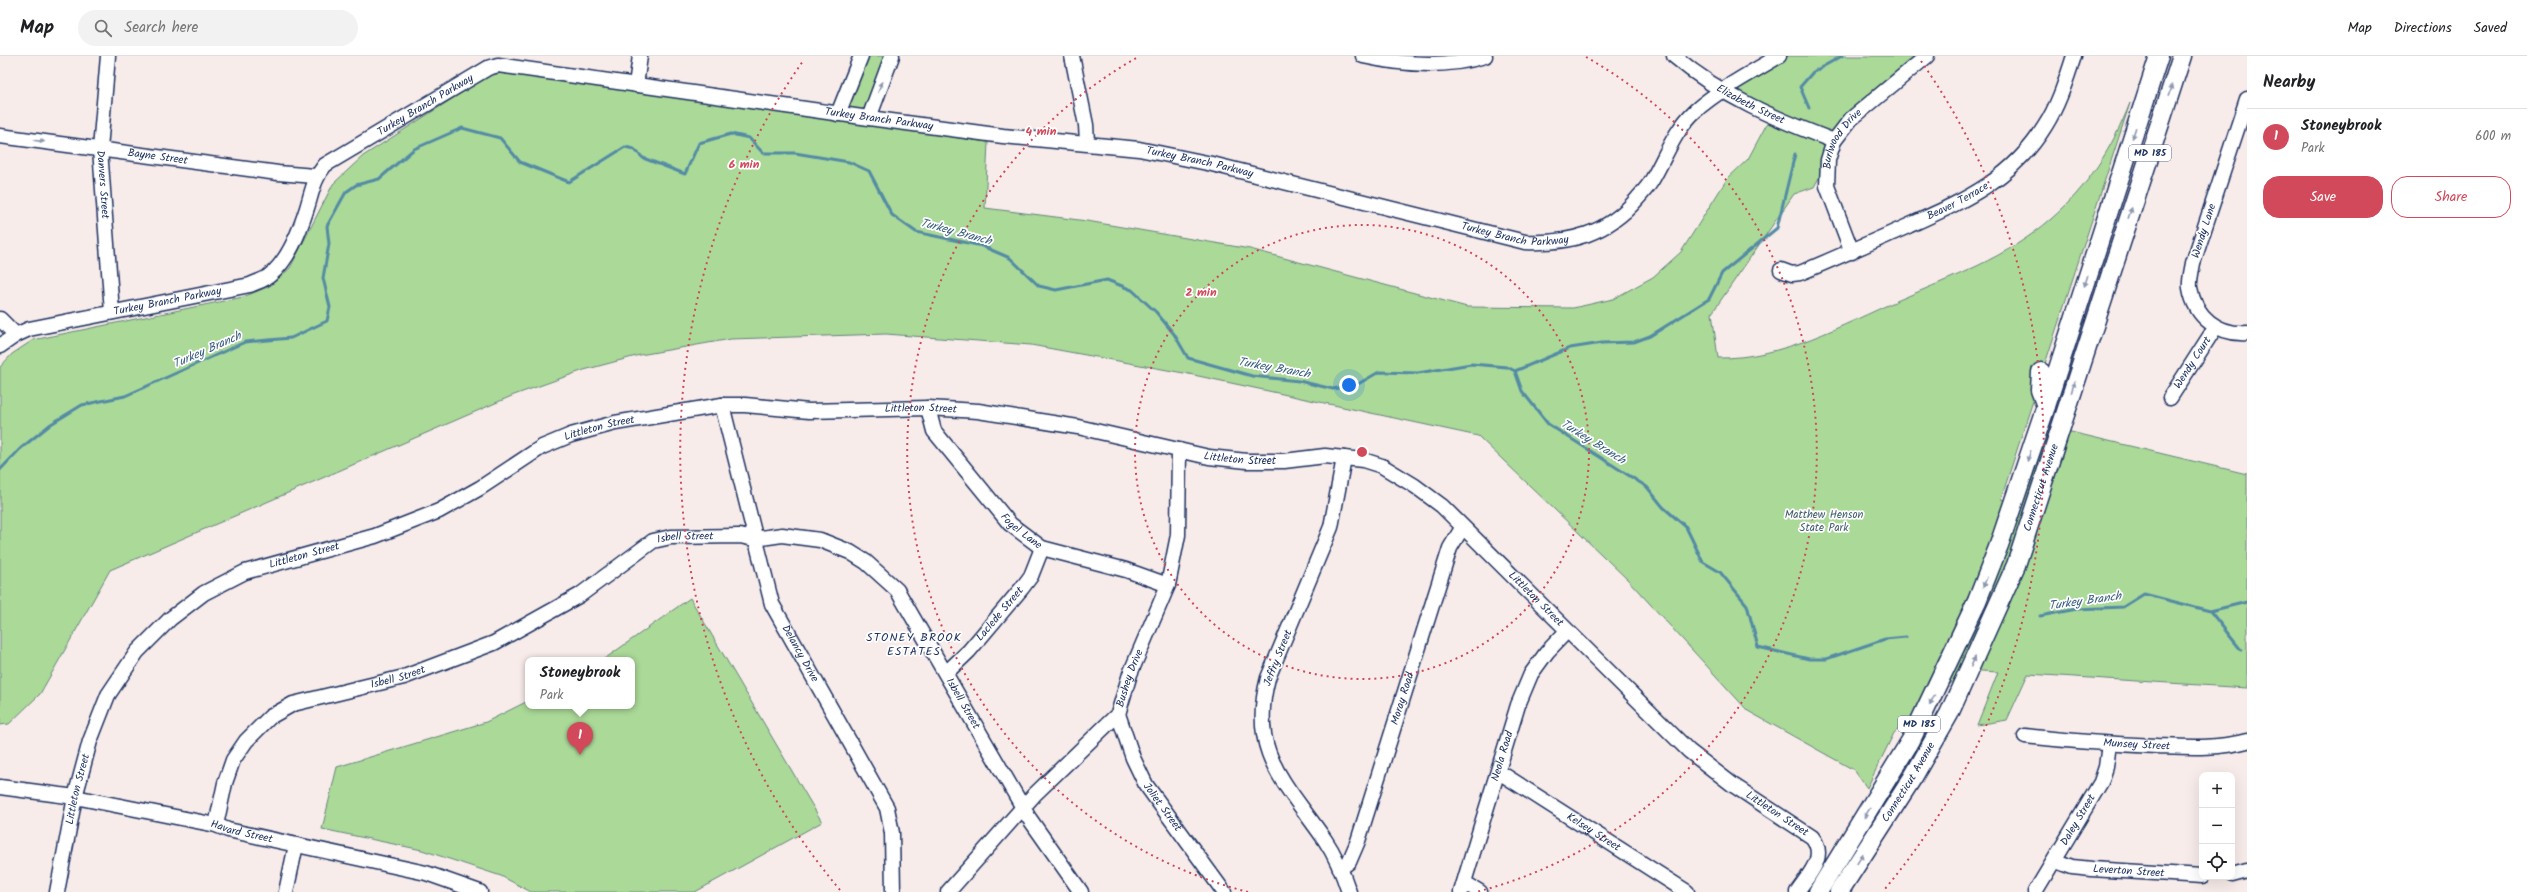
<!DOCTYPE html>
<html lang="en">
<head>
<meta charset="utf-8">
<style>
	:root { --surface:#fff; --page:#f2f2f2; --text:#202124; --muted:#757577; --line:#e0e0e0; --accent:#d1495b }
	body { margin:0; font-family:Kalam,sans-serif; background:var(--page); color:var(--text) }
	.controls { position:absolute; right:12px; bottom:12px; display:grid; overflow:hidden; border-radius:8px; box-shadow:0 4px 16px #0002 }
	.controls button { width:36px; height:36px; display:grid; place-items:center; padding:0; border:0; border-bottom:1px solid var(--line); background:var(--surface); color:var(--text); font:20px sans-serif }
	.you { position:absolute; left:1349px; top:329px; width:14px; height:14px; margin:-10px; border:3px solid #fff; border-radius:50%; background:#1a73e8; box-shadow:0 0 0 6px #1a73e833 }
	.badge { display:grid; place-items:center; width:26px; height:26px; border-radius:50%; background:var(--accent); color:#fff; font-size:13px; font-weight:700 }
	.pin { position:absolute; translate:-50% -33px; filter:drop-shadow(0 1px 2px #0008) }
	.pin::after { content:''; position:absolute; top:21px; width:14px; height:12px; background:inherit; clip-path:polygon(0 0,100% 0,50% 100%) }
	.popup { position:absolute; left:525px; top:601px; width:110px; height:52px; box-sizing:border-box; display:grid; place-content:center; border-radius:8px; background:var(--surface); filter:drop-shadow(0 1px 3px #0005); font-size:13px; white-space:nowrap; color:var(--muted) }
	.popup b { font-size:15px; color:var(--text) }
	.popup::after { content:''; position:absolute; left:50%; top:100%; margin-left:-8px; border:8px solid transparent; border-top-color:var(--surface) }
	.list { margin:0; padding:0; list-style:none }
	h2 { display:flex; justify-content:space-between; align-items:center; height:52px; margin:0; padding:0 16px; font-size:17px }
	h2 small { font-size:13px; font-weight:400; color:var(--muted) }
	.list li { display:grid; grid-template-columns:26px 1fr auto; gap:12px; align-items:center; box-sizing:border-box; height:56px; padding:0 16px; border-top:1px solid var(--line) }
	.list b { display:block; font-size:15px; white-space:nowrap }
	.list p { margin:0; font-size:13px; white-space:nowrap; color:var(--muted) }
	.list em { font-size:13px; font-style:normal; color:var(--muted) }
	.actions { display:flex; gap:8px; padding:12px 16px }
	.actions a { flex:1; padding:9px 0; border:1px solid var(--accent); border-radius:16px; text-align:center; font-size:14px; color:var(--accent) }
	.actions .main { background:var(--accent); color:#fff }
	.icon { flex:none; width:22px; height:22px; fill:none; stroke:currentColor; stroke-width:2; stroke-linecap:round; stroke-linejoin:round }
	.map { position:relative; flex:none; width:2247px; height:836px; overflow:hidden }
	header { display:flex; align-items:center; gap:24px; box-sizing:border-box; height:56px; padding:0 20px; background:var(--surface); border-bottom:1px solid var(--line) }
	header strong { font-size:19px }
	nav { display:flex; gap:22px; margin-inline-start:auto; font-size:14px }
	.search { width:280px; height:36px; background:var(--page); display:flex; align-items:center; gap:10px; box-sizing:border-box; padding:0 14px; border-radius:22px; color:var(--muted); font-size:15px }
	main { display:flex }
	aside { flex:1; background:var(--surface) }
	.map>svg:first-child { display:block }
	.green { fill:#abd998; stroke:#63847b }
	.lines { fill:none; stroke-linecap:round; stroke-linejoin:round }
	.stream { stroke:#538ba5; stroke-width:3 }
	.minor-casing { stroke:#1b2f5e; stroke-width:17 }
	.major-casing { stroke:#1b2f5e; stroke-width:21 }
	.minor { stroke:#fff; stroke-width:14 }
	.major { stroke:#fff; stroke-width:18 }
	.oneway { fill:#8d97ae }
	.ring { fill:none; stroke:#d1495b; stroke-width:2; stroke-dasharray:2 4 }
	.labels { text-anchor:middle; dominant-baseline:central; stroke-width:3.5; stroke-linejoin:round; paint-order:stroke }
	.shield { fill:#fff; stroke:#5f6d8e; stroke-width:1 }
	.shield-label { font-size:10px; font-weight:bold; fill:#1b2f5e }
	.street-label { font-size:11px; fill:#1b2f5e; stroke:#fff }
	.park-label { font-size:11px; fill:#3f5a6c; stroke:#fff }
	.water-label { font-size:12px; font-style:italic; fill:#375d81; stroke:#fff }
	.neighbourhood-label { font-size:12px; letter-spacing:1px; fill:#1b2f5e; stroke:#fff }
	.centre { fill:#d1495b; stroke:#fff; stroke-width:2 }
	.ring-label { font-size:12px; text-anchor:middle; font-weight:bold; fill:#d1495b; stroke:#fff; stroke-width:3.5; stroke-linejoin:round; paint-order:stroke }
</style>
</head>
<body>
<header>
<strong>Map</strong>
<div class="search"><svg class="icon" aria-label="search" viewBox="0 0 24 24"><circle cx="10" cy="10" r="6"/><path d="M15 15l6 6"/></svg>Search here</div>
<nav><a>Map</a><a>Directions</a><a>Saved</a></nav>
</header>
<main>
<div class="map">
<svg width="2247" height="836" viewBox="0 0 2247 836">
	<rect width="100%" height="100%" fill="#f8ecea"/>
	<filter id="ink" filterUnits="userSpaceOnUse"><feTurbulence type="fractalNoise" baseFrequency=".025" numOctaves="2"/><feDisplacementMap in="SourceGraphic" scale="8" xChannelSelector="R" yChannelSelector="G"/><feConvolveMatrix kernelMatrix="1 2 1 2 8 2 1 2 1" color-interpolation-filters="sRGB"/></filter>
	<g filter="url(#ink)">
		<g class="green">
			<path d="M 866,0 L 887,0 L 867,49 L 859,57 L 848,50 Z"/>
			<path d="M 1779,0 L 1927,0 L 1851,63 L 1814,131 L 1794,138 L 1712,257 L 1718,302 C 1782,303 1842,269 1899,244 C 1952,221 2006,202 2051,163 C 2087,132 2113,91 2130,47 L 2001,443 L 2020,449 L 2046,370 L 2247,418 L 2247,632 L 2028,618 L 2007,664 L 1977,669 L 1998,616 L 1965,614 L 1894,677 L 1867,732 L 1854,714 L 1748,655 L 1629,525 L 1478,380 L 1189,318 L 1031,289 L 886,278 L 731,283 L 640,299 L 584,314 L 514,339 L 110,514 L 40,638 L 9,668 L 0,669 L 0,311 L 12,298 L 33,284 L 243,241 L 270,230 L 290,212 L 333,128 L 363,100 L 494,16 L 988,86 L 985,152 L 1087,165 L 1250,193 L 1467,251 L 1573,252 L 1613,243 L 1653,221 L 1681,196 L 1727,123 L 1748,103 L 1771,60 L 1722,36 Z"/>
			<path d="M 690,542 L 822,766 L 695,836 L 531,836 L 501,820 L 422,794 L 322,773 L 337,711 L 486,666 L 528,645 L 528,650 L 632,650 L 632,604 L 603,604 Z"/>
		</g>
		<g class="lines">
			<g class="stream">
				<path d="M 1809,52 L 1800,31 L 1813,16 L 1842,0"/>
				<path d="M 1515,315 L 1570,292 L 1602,287 L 1634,286 L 1650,280 L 1709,243 L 1722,217 L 1777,172 L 1795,98"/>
				<path d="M 0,414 L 20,393 L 51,368 L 82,349 L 125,340 L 245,286 L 291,282 L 327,265 L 330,251 L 323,222 L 329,188 L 327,170 L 346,136 L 356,129 L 379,123 L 414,93 L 462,72 L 500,82 L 520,106 L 569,126 L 625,91 L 634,93 L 643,102 L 685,118 L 699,87 L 731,78 L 749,82 L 763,97 L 795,97 L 849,106 L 869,115 L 892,159 L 916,176 L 982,190 L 1010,202 L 1039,230 L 1056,234 L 1107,224 L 1132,234 L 1156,256 L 1174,278 L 1188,302 L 1252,320 L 1299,325 L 1333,333 L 1358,328 L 1379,316 L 1418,317 L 1471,308 L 1507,311 L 1515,315 L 1522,335 L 1548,368 L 1647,431 L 1663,451 L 1686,471 L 1703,506 L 1720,516 L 1747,549 L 1758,591 L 1809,603 L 1826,603 L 1885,583 L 1906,581"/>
				<path d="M 2210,555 L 2241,594"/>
				<path d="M 2040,560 L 2077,553 L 2123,551 L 2144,538 L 2210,555 L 2247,546"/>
			</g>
			<defs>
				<g id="minor">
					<path id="s1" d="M 108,0 L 100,93 L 112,256"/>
					<path d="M 1072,0 L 1086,69 L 1087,86"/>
					<path d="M 1363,0 C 1403,9 1446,12 1485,0"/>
					<path id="s2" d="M 1674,0 C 1722,41 1776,63 1834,85"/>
					<path d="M 636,29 L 640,0"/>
					<path d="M 2247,43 L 2193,207 C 2192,214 2189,224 2190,232 C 2195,261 2218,279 2247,277"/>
					<path d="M 838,58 L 861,0"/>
					<path d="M 869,62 L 892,0"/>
					<path id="s3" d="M 0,80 L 278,117 L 315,120"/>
					<path id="s4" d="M 1852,196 L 1827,130 L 1828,104 L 1834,85 L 1851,63 L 1927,0"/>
					<path id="s5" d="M 1781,214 L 1792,218 L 1800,217 C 1836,202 1872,186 1908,170 C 1963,145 2012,124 2045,70 C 2059,48 2066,24 2074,0"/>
					<path d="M 0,263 L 16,279"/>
					<path id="s6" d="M 0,290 L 16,279 L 29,273 L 250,229 C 256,226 265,224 270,219 C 289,204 300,174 307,152 C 312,136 314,122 325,109 L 488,12 L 498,9 L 869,62 L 1003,80 L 1139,93 L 1212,108 L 1525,186 C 1570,188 1607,178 1637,143 C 1642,137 1648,131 1652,124 C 1666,100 1674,75 1695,55 C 1720,33 1751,17 1779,0"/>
					<path id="s7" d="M 2170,342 L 2215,272"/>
					<path id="s8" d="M 722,349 L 772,548 L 887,752 L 892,777 L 893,836"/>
					<path id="s9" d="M 928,352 L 934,375 L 1010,468 L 1042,492 L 1126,514 L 1168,529"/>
					<path d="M 1344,402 L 1331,471 L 1268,622 C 1248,697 1286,727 1325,784 C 1336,800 1343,818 1349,836"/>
					<path id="s10" d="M 946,617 L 969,595 L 1022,532 L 1031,520 L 1042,492"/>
					<path id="s11" d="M 1118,658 L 1133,702 L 1146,729 L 1224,836"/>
					<path id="s12" d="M 2025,680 C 2069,685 2112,688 2156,690 C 2188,691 2217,693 2247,685"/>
					<path id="s13" d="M 1499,716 L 1687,836"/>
					<path id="s14" d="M 0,731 L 75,741 L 216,769 L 228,774 L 426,817 L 480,836"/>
					<path id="s15" d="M 216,769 L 225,727 L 233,704 L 246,685 L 270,661 L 293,648 L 404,621 L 494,587 L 580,539 L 653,485 L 671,481 L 740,480 L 754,483 L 782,479 L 820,484 L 850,496 L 866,506 L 897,534 L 1029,762 L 1081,836"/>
					<path id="s16" d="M 2056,805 L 2072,811 L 2092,813 L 2202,820"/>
					<path id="s17" d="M 1341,812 L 1349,806 L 1358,785 L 1450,492 L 1462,472"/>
					<path d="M 2232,819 L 2247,815"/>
					<path d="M 1465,827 L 1480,836"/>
					<path id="s18" d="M 57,836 L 75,741 L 90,685 L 108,639 L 137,596 L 170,563 L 204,537 L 245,516 L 375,480 L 439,455 L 480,432 L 542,391 L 571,379 L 615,367 L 722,349 L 745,349 L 809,355 L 928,352 L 978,355 L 1078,371 L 1209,401 L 1247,405 L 1284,405 L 1325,400 L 1363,404 L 1382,410 L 1415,430 L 1442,450 L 1689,695 L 1733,729 L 1812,781 C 1828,801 1808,819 1797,836"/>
					<path d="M 286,836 L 296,789"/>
					<path id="s19" d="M 948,836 L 1034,739 L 1118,658 L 1130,618 L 1168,529 L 1178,479 L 1179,394"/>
					<path id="s20" d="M 1461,836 L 1518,649 L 1531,618 L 1547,596 L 1566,576"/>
					<path id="s21" d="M 2035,836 L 2101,726 L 2106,711 L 2109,688"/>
				</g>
				<g id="major">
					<path d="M 2041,316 L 2040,334 L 2046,350"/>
					<path d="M 1818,836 L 1911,684 L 1977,545 L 1999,489 L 2046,350 L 2159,0"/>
					<path id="s22" d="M 1839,836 L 1913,721 L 1949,658 L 2016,509 L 2182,0"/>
				</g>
			</defs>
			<use href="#minor" class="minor-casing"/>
			<use href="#major" class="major-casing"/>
			<use href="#minor" class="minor"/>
			<use href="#major" class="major"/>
		</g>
		<defs><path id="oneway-solid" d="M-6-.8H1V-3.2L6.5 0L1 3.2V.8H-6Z"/></defs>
		<g class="oneway">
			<use href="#oneway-solid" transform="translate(880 31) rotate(-71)"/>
			<use href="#oneway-solid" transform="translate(2171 34) rotate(-71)"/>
			<use href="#oneway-solid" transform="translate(2134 77) rotate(108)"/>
			<use href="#oneway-solid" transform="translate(39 85) rotate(7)"/>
			<use href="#oneway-solid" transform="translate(2130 157) rotate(-71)"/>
			<use href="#oneway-solid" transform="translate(2086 225) rotate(108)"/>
			<use href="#oneway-solid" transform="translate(2073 331) rotate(-73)"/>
			<use href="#oneway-solid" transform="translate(2029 400) rotate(108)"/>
			<use href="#oneway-solid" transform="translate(1985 526) rotate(112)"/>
			<use href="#oneway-solid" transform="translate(1973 606) rotate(-65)"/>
			<use href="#oneway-solid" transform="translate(1932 644) rotate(117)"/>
			<use href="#oneway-solid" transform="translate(1867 757) rotate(121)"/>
			<use href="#oneway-solid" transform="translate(1860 803) rotate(-57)"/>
		</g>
	</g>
	<g class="ring">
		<circle cx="1362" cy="396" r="227"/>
		<path d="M1248 836A454 454 0 0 1 1138 1M1586 1A454 454 0 0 1 1476 836"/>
		<path d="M840 834A682 682 0 0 1 803 5M1921 5A682 682 0 0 1 1884 834"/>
	</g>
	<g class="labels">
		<g class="shield">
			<rect x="2129" y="89" width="42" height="16" rx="3"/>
			<rect x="1898" y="660" width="42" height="16" rx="3"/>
		</g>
		<g class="shield-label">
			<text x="2150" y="97">MD 185</text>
			<text x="1919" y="668">MD 185</text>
		</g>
		<g class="street-label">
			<text stroke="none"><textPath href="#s2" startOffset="91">Elizabeth Street</textPath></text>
			<text stroke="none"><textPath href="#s6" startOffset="523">Turkey Branch Parkway</textPath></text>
			<text stroke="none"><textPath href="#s6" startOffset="991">Turkey Branch Parkway</textPath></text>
			<text stroke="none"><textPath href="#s4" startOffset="122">Burlwood Drive</textPath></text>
			<text stroke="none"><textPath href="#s3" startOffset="159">Bayne Street</textPath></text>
			<text stroke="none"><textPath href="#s6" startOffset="1315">Turkey Branch Parkway</textPath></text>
			<text stroke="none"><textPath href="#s1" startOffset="129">Danvers Street</textPath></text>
			<text stroke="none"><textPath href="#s5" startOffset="193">Beaver Terrace</textPath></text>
			<text transform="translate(2204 175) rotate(-72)">Wendy Lane</text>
			<text stroke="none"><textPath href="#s6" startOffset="1639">Turkey Branch Parkway</textPath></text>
			<text stroke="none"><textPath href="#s6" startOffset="175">Turkey Branch Parkway</textPath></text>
			<text stroke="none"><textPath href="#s7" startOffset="42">Wendy Court</textPath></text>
			<text stroke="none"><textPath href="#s18" startOffset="1101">Littleton Street</textPath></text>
			<text stroke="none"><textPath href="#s18" startOffset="777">Littleton Street</textPath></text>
			<text stroke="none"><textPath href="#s18" startOffset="1425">Littleton Street</textPath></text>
			<text stroke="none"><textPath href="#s22" startOffset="454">Connecticut Avenue</textPath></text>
			<text stroke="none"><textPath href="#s9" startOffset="157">Fogel Lane</textPath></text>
			<text stroke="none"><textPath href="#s15" startOffset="583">Isbell Street</textPath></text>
			<text stroke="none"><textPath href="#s18" startOffset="453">Littleton Street</textPath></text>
			<text stroke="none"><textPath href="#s18" startOffset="1773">Littleton Street</textPath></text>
			<text stroke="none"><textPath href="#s10" startOffset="80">Laclede Street</textPath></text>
			<text stroke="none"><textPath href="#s8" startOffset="262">Delancy Drive</textPath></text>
			<text transform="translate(1278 602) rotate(-68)">Jeffry Street</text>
			<text stroke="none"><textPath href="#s15" startOffset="259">Isbell Street</textPath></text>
			<text stroke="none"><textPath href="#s19" startOffset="284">Bushey Drive</textPath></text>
			<text stroke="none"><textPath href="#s17" startOffset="182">Moray Road</textPath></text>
			<text stroke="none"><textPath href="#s15" startOffset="943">Isbell Street</textPath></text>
			<text stroke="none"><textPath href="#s12" startOffset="112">Munsey Street</textPath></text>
			<text stroke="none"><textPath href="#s20" startOffset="142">Neola Road</textPath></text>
			<text stroke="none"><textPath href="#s22" startOffset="130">Connecticut Avenue</textPath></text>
			<text stroke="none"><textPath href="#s18" startOffset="105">Littleton Street</textPath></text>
			<text stroke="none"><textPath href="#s11" startOffset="104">Joliet Street</textPath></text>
			<text stroke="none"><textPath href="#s18" startOffset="2097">Littleton Street</textPath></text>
			<text stroke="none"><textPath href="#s21" startOffset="84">Daley Street</textPath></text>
			<text stroke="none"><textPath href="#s14" startOffset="246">Havard Street</textPath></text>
			<text stroke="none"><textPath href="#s13" startOffset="112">Kelsey Street</textPath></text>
			<text stroke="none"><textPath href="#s16" startOffset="74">Leverton Street</textPath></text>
		</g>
		<g class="park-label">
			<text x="1824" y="459">Matthew Henson<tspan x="1824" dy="13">State Park</tspan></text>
		</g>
		<g class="water-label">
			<text transform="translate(956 176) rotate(15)">Turkey Branch</text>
			<text transform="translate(207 294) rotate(-24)">Turkey Branch</text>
			<text transform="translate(1274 312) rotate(10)">Turkey Branch</text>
			<text transform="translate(1593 386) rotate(32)">Turkey Branch</text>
			<text transform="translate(2085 545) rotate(-8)">Turkey Branch</text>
		</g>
		<g class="neighbourhood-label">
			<text x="914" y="581">STONEY BROOK<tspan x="914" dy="14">ESTATES</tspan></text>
		</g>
	</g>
	<circle cx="1362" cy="396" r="6" class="centre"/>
	<g class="ring-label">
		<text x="1041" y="79">4 min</text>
		<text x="744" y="112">6 min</text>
		<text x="1201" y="240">2 min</text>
	</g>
</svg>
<div class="controls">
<button>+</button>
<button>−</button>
<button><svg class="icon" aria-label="locate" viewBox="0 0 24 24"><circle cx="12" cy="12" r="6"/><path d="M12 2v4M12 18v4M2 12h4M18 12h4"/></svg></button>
</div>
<div class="you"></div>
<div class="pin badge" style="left:580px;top:699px">1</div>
<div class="popup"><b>Stoneybrook</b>Park</div>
</div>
<aside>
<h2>Nearby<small></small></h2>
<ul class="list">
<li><span class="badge">1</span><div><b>Stoneybrook</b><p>Park</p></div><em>600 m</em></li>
</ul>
<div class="actions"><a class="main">Save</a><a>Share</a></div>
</aside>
</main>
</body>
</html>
